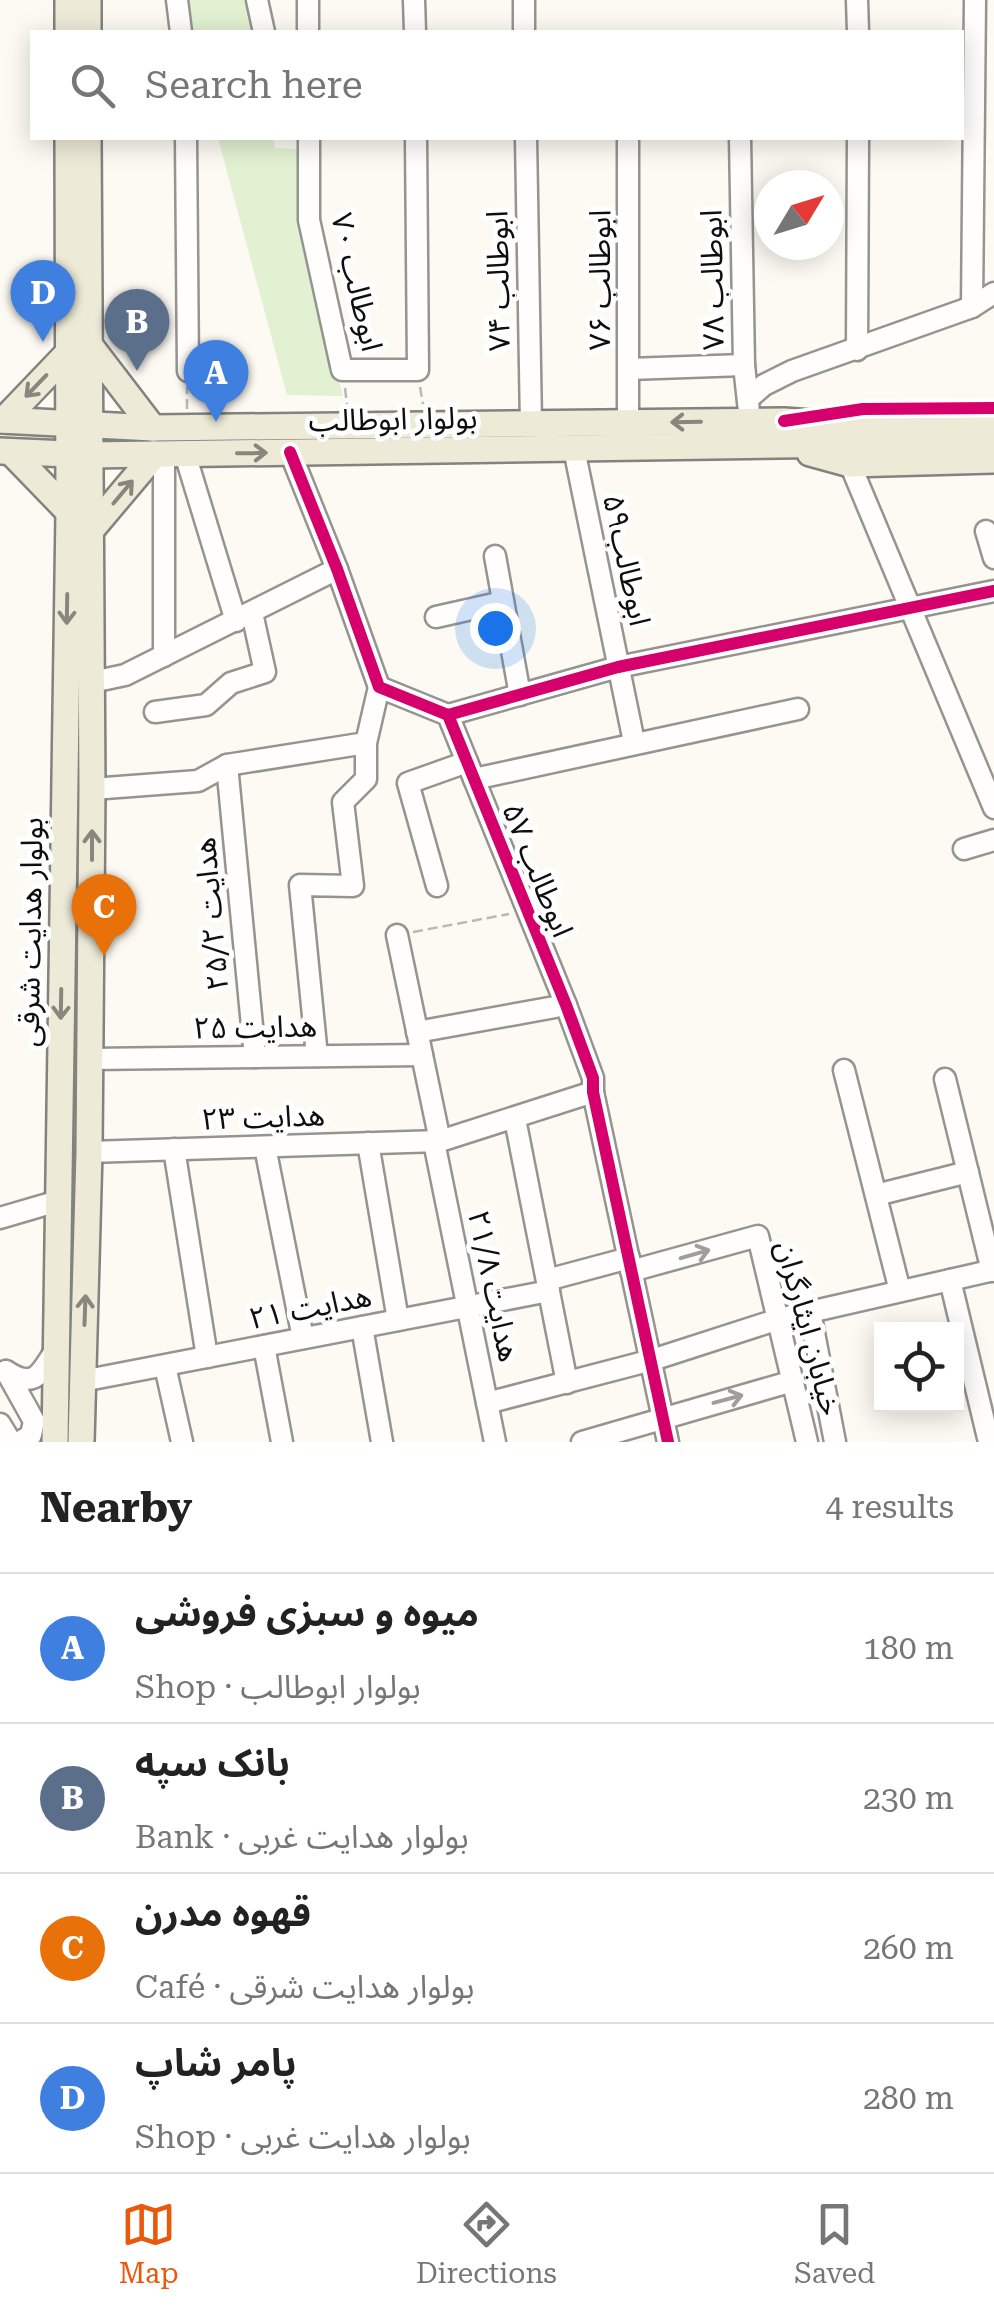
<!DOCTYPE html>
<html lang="en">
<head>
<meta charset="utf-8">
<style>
	:root { --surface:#fff; --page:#f2f2f2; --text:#222; --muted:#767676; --line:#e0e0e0; --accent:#ea580c }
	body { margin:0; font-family:"Roboto Serif","Noto Sans Arabic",serif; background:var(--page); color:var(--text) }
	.controls { position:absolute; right:30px; bottom:30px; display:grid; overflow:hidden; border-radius:0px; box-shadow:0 5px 25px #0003 }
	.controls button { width:90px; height:90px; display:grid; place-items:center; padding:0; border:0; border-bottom:2px solid var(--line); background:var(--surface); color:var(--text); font:50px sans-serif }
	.compass { position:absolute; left:754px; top:170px; width:90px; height:90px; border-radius:50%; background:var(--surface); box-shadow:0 5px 25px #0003; rotate:52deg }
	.you { position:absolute; left:495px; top:628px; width:35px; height:35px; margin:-25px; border:8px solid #fff; border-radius:50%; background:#1a73e8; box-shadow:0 0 0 15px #1a73e833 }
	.badge { display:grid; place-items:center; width:65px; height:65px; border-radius:50%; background:var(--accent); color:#fff; font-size:32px; font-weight:700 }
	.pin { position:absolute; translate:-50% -82px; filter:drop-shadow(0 2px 5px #0008) }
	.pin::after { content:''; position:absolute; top:52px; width:35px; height:30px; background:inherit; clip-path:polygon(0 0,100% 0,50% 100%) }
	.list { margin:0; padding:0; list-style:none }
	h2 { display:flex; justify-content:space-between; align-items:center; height:130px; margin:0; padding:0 40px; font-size:42px }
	h2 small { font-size:32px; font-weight:400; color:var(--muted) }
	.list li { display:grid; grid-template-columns:65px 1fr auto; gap:30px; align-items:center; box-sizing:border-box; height:150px; padding:0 40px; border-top:2px solid var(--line) }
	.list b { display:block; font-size:38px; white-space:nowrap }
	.list p { margin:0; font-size:32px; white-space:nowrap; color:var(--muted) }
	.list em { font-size:32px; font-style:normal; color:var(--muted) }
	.icon { flex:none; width:55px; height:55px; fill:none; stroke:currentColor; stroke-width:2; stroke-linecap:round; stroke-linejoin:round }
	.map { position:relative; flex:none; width:994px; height:1442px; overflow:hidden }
	.search { position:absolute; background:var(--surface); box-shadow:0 5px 25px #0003; left:30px; right:30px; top:30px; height:110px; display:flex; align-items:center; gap:25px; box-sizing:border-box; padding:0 35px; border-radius:0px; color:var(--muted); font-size:38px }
	.sheet { height:730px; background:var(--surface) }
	nav { display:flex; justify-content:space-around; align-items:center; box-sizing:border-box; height:140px; border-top:2px solid var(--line); background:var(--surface); font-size:28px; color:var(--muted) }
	nav a { display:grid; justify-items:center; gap:5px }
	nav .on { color:var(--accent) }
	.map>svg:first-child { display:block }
	.green { fill:#e2f1d2 }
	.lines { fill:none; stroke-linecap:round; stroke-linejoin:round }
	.minor-casing { stroke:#959491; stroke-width:25 }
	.major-casing { stroke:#82827e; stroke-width:30 }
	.path { stroke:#b8b8b6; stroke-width:2.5; stroke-dasharray:10 5; stroke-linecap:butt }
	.minor { stroke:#fffefd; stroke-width:20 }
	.major { stroke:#edead8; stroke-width:25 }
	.cycleway-casing { stroke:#fff; stroke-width:19 }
	.cycleway { stroke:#d6006c; stroke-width:12 }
	.oneway { stroke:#89877d }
	.oneway2 { stroke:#9f9e9d }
	.labels { text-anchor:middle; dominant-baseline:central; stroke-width:10; stroke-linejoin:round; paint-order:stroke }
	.street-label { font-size:30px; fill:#0e0e0e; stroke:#fff }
</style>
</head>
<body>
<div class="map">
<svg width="994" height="1442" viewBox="0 0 994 1442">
	<rect width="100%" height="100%" fill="#fcfaf2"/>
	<g class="green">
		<path d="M 181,0 L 251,0 L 259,32 L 186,32 Z"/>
		<path d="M 218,138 L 273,138 L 275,148 L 301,149 L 299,220 L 343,396 L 287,395 Z"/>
	</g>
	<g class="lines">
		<defs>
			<g id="minor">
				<path d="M 177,0 L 181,32"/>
				<path d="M 257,0 L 264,32"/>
				<path d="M 308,0 L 308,32"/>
				<path d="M 414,0 L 415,32"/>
				<path d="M 524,0 L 524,32"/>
				<path d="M 857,0 L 858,32"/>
				<path d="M 186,138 L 188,371"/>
				<path d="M 309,138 L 309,220 L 342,370 L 418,370 L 416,138"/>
				<path d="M 526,138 L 531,424"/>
				<path d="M 628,138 L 628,423"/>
				<path d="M 740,138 L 744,365 L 750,421"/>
				<path d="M 972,307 L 975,0"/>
				<path d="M 857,350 L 858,138"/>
				<path d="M 629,369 L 744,365"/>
				<path d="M 748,399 L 764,385 L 792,371 L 972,307 L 994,293"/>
				<path d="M 574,449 L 634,742"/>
				<path d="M 290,452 L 337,569 L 379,687 L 448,715 L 566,1005 L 593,1078 L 593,1092 L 668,1442"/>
				<path d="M 185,454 L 236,621"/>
				<path d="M 850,464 L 994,808"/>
				<path d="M 986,531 L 994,558"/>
				<path d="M 495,556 L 520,695"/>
				<path d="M 436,617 L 503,602"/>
				<path d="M 164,656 L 164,454"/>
				<path d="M 92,682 L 125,675 L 337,569"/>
				<path d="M 155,712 L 206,705 L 231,683 L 265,672 L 252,613"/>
				<path d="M 448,715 L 618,667 L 994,591"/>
				<path d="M 227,765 L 255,1057"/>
				<path d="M 474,779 L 798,709"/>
				<path d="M 92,789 L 198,781 L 227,765 L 366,743 L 379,687"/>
				<path d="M 964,849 L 994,840"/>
				<path d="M 437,886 L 408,783 L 467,762"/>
				<path d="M 397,935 L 440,1141"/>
				<path d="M 417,1032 L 566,1005"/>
				<path d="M 317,1056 L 300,885 L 353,886 L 343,802 L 366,779 L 366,743"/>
				<path d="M 90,1059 L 422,1055"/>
				<path d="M 844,1070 L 900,1291"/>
				<path d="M 945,1079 L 992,1271"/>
				<path d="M 515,1119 L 567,1383"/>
				<path d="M 434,1142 L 495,1442"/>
				<path d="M 368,1143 L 398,1320"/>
				<path d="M 265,1147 L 303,1338"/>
				<path d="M 174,1149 L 207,1357"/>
				<path d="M 89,1152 L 440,1141 L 593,1092"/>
				<path d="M 876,1195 L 968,1172"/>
				<path d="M 0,1218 L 58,1201"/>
				<path d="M 631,1271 L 758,1236 L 807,1442"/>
				<path d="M 547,1280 L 629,1258"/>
				<path d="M 950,1280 L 989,1442"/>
				<path d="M 810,1312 L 835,1442"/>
				<path d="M 362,1327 L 382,1442"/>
				<path d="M 264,1346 L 282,1442"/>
				<path d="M 165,1366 L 182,1442"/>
				<path d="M 6,1371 L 34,1421 L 31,1435 L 20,1442"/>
				<path d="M 6,1371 C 35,1390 41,1373 56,1349"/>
				<path d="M 82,1381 L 549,1291"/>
				<path d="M 487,1403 L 652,1360 L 779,1319 L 994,1270"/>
				<path d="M 0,1424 L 11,1442"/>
				<path d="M 582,1442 L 793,1381"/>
			</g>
			<g id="major">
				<path d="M 68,0 L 68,32"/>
				<path d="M 88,32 L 88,0"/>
				<path d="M 88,343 L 153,428"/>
				<path d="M 0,420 L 153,428 L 784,421 L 841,425 L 994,421"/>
				<path d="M 4,420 L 69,352"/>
				<path d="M 0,451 L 90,455 L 994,442"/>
				<path d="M 11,452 L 69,512"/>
				<path d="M 810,453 L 850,464 L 994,460"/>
				<path d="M 91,530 L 155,454"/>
				<path d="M 55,1442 L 69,512 L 68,138"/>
				<path d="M 81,1442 L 89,1152 L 92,789 L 88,138"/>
			</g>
		</defs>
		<use href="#minor" class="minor-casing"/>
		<use href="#major" class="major-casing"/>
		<g class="path">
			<path d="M 420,387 L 423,404"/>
			<path d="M 345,388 L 347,405"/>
			<path d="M 187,409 L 187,387"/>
			<path d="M 413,932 L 509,914"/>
		</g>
		<use href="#minor" class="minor"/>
		<use href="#major" class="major"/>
		<defs>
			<g id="cycleway">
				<path d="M 784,421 L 863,409 L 994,408"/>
				<path d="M 290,452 L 337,569 L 379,687 L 448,715 L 566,1005 L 593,1078 L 593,1092 L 668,1442"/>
				<path d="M 448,715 L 618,667 L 994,591"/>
			</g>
		</defs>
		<use href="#cycleway" class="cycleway-casing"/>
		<use href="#cycleway" class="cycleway"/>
	</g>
	<defs><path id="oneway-shaft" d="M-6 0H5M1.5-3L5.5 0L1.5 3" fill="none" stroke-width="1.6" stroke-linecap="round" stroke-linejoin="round" transform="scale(2.5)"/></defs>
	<g class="oneway">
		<use href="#oneway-shaft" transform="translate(36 386) rotate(134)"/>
		<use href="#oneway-shaft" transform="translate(686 422) rotate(179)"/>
		<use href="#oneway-shaft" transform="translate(252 453) rotate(-1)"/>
		<use href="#oneway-shaft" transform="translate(123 492) rotate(-50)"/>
		<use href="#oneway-shaft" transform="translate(67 609) rotate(91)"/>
		<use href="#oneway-shaft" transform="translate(92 845) rotate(-90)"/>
		<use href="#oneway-shaft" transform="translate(61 1004) rotate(91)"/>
		<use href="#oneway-shaft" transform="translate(85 1310) rotate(-88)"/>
	</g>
	<g class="oneway2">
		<use href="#oneway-shaft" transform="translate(695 1254) rotate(-16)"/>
		<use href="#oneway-shaft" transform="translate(728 1399) rotate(-15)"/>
	</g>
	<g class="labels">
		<g class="street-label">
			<text transform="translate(599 280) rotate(-90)">ابوطالب ۷۶</text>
			<text transform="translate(712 280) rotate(-91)">ابوطالب ۷۸</text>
			<text transform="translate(498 281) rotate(-91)">ابوطالب ۷۴</text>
			<text transform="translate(357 282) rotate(77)">ابوطالب ۷۰</text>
			<text transform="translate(393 419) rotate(-1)">بولوار ابوطالب</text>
			<text transform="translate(627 560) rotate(78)">ابوطالب۵۹</text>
			<text transform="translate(538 870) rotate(68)">ابوطالب ۵۷</text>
			<text transform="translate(211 914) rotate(-95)">هدایت ۲۵/۲</text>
			<text transform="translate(30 932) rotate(-89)">بولوار هدایت شرقی</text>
			<text transform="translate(255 1027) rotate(-1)">هدایت ۲۵</text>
			<text transform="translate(263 1117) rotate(-2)">هدایت ۲۳</text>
			<text transform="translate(494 1286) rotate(78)">هدایت ۲۱/۸</text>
			<text transform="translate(310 1307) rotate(-11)">هدایت ۲۱</text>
			<text transform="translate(809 1328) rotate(75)">خیابان ایثارگران</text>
		</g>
	</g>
</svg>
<div class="controls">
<button><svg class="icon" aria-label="locate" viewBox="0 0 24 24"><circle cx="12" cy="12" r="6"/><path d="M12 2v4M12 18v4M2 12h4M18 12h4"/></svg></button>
</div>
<svg class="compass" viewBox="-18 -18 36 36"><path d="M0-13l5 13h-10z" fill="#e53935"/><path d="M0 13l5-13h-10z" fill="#767676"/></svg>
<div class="you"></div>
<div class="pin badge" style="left:216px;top:422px;background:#3f7fe0">A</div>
<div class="pin badge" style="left:137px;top:371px;background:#5c6f8a">B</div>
<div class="pin badge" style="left:104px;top:956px;background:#e8710a">C</div>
<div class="pin badge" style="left:43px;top:342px;background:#3f7fe0">D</div>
<div class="search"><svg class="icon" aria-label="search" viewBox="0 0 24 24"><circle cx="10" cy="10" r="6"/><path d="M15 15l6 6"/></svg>Search here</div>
</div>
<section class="sheet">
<h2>Nearby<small>4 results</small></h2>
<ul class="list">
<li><span class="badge" style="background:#3f7fe0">A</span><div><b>میوه و سبزی فروشی</b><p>Shop · بولوار ابوطالب</p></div><em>180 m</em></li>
<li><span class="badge" style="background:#5c6f8a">B</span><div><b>بانک سپه</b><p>Bank · بولوار هدایت غربی</p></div><em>230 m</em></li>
<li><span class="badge" style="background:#e8710a">C</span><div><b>قهوه مدرن</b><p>Café · بولوار هدایت شرقی</p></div><em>260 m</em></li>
<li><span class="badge" style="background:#3f7fe0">D</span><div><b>پامر شاپ</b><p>Shop · بولوار هدایت غربی</p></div><em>280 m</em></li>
</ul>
</section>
<nav>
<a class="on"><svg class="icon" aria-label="map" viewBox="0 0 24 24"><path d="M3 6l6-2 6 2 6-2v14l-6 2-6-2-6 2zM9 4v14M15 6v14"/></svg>Map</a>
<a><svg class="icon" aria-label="directions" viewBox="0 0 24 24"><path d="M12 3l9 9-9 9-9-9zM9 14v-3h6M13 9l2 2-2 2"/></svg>Directions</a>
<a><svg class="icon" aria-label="saved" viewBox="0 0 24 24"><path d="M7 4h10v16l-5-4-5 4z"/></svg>Saved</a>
</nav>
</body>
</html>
